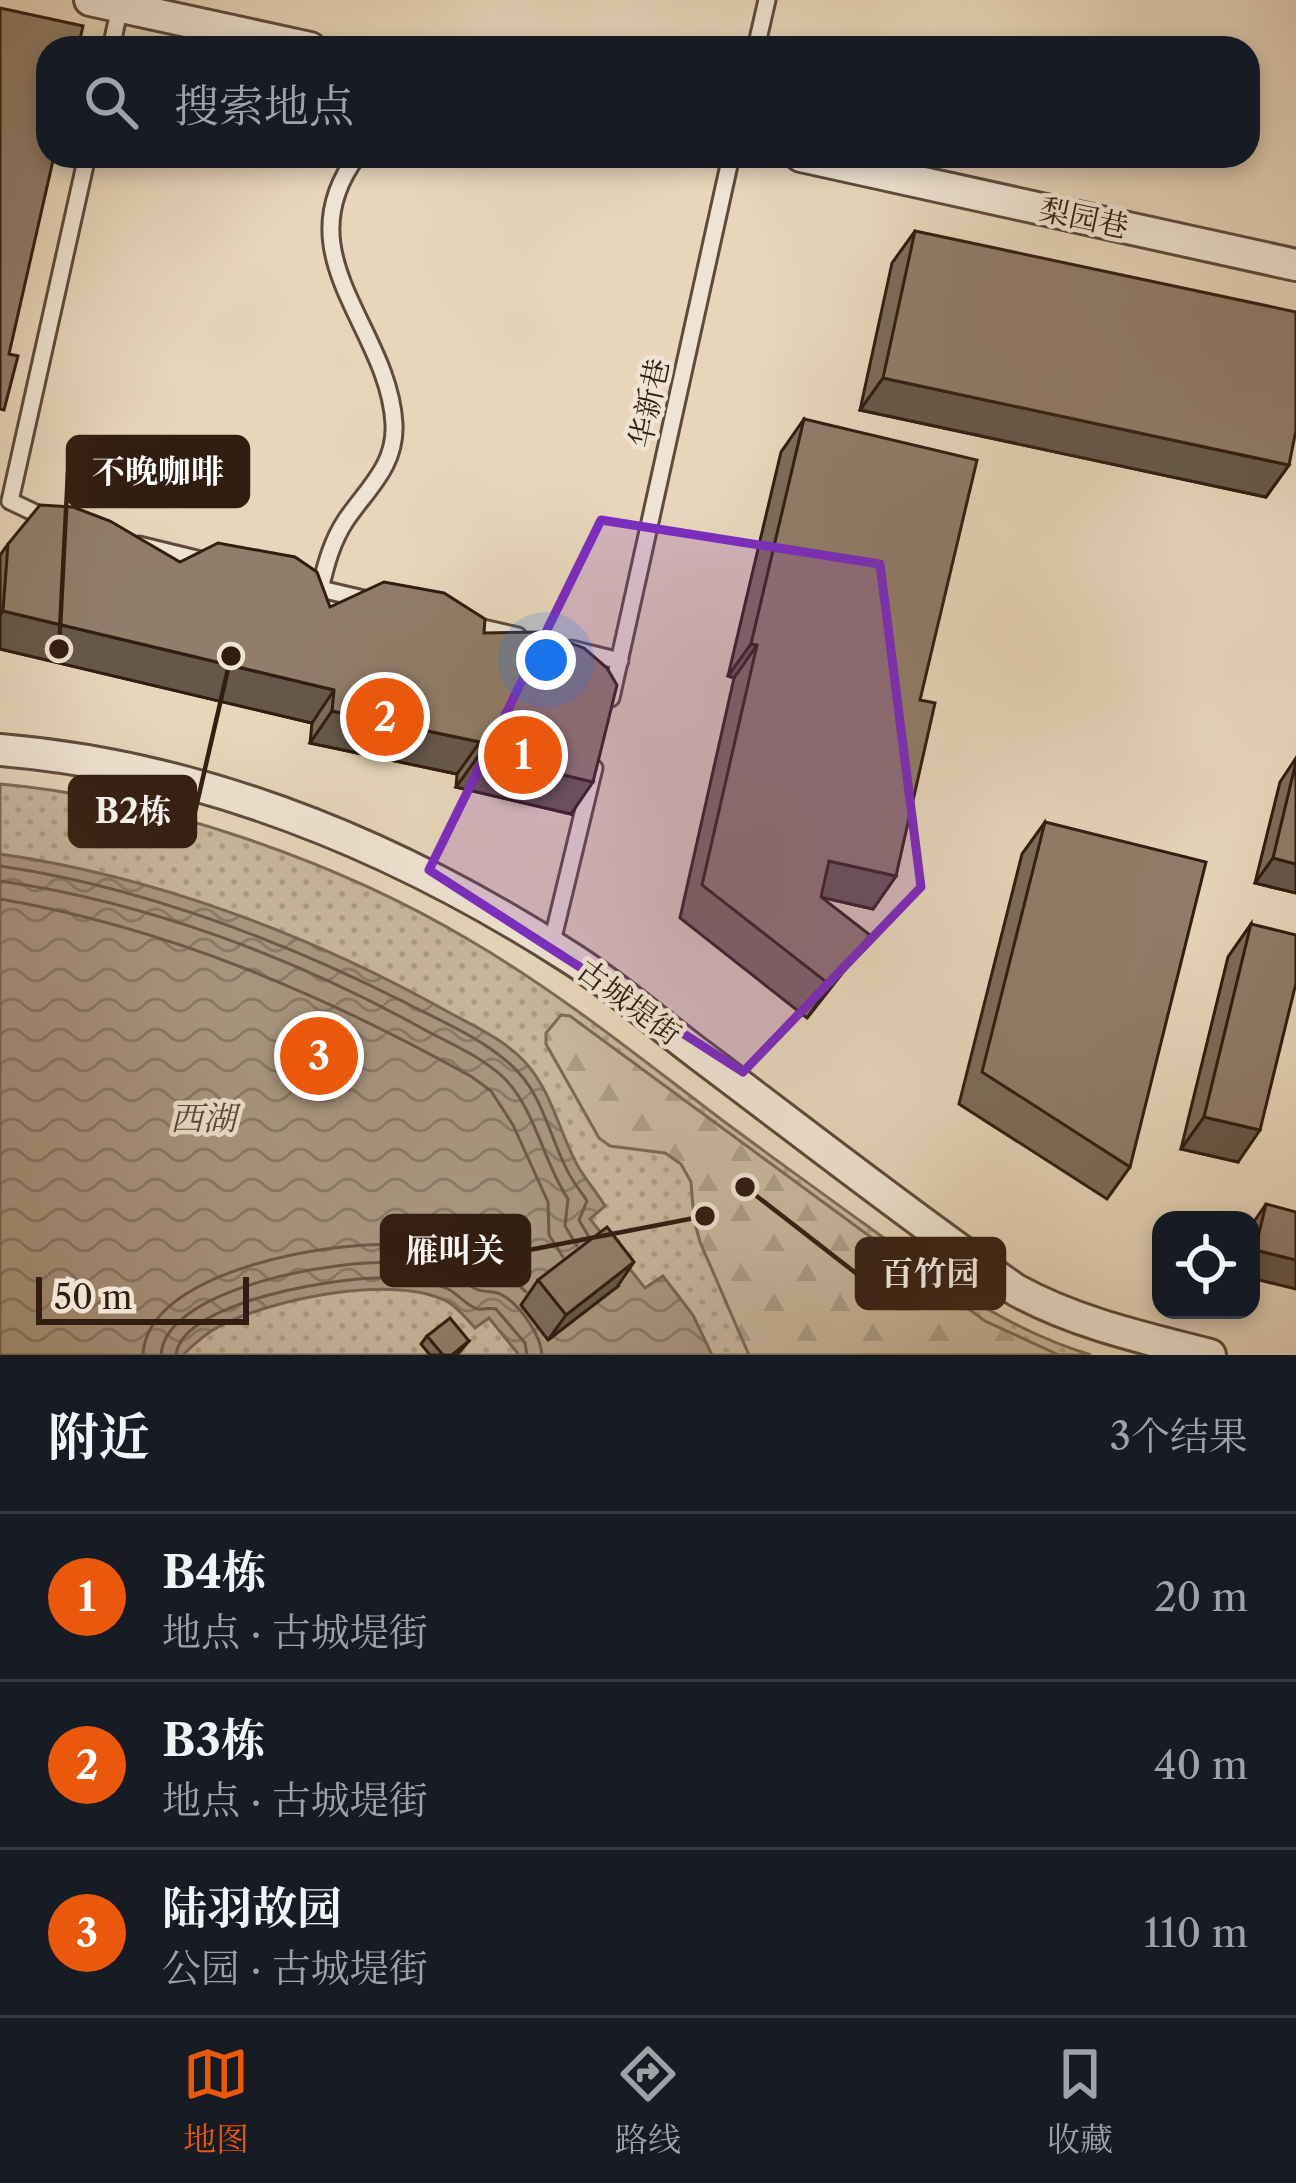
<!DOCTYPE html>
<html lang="zh">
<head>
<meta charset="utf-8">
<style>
	:root { --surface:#171b24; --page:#242831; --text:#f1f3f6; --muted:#9ea1a6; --line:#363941; --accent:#ea580c }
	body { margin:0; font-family:"Libre Caslon Text","Noto Serif SC",serif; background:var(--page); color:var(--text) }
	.controls { position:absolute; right:36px; bottom:36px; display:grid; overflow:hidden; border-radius:24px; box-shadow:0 6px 18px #0003 }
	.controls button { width:108px; height:108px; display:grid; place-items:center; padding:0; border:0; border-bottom:3px solid var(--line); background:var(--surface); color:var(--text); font:60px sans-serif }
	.scale { position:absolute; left:36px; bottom:30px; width:213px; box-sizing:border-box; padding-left:12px; border:6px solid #311d12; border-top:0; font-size:33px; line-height:42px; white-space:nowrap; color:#311d12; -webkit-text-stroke:9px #efe4d3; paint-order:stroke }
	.you { position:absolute; left:546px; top:660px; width:42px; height:42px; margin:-30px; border:9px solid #fff; border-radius:50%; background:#1a73e8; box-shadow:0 0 0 18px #1a73e833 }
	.badge { display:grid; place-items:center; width:78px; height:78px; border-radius:50%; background:var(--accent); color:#fff; font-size:39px; font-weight:700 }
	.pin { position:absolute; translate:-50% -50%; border:6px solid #fff; box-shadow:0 3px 12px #0006 }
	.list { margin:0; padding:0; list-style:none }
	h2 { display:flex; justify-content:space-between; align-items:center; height:156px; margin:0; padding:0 48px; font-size:51px }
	h2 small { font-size:39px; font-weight:400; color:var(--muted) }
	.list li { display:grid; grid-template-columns:78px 1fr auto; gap:36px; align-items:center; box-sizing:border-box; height:168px; padding:0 48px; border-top:3px solid var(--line) }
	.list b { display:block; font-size:45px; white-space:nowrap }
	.list p { margin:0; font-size:39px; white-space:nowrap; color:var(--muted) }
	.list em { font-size:39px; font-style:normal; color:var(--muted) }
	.icon { flex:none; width:66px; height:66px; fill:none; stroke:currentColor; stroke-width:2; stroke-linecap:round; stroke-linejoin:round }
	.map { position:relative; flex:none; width:1296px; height:1355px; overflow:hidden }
	.search { position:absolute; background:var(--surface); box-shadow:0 6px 18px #0003; left:36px; right:36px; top:36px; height:132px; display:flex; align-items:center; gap:30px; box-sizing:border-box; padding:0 42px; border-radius:36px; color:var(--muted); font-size:45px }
	.sheet { height:660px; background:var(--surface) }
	nav { display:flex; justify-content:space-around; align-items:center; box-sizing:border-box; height:168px; border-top:3px solid var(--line); background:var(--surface); font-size:33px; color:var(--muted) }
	nav a { display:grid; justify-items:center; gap:6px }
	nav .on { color:var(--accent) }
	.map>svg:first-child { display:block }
	.grass { fill:url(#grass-dots); stroke:#7c6a58; stroke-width:3 }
	.forest { fill:url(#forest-firs); stroke:#7c6a58; stroke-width:3 }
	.water { fill:url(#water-waves); stroke:#796655; stroke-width:3 }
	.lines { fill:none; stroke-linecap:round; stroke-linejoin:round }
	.shore { stroke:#6d5a4a; stroke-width:3 }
	.lane-casing { stroke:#5e4b3c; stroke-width:21 }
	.street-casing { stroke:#5e4b3c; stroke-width:36 }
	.lane { stroke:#efe4d3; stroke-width:15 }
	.street { stroke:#efe4d3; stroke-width:30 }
	.wall { fill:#7c6c5b; stroke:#311d12; stroke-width:3 }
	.shaded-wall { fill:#65584a; stroke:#311d12; stroke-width:3 }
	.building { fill:#907d6a; stroke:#311d12; stroke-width:3 }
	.marked { fill:#7b2cbf; fill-opacity:0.2; stroke:#7b2cbf; stroke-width:9; stroke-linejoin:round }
	.labels { text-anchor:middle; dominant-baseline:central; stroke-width:9; stroke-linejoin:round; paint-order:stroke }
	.street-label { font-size:30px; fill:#311d12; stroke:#efe4d3 }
	.water-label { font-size:33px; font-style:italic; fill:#5b4839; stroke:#efe4d3 }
	.leader { fill:none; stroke:#311d12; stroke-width:4.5 }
	.callout-dot { fill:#311d12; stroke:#efe4d3; stroke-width:4.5 }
	.callout { fill:#311d12; stroke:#311d12; stroke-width:4.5 }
	.callout-label { font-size:33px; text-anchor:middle; font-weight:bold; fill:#fff }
</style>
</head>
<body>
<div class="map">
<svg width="1296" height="1355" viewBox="0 0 1296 1355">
	<defs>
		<pattern id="grass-dots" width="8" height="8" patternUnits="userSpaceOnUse" patternTransform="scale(3)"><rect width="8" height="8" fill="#c8b79e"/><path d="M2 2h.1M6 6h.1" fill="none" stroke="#ac9d87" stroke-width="1.8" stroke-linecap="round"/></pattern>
		<pattern id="forest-firs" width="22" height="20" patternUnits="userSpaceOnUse" patternTransform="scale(3)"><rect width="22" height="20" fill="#c8b79e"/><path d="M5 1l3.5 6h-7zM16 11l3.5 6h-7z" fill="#ac9d87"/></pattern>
		<pattern id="water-waves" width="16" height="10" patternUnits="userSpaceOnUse" patternTransform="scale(3)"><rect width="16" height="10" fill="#a99782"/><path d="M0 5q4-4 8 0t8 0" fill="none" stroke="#8a7b69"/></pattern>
	</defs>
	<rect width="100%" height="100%" fill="#e7d6bb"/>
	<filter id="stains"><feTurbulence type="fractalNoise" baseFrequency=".00167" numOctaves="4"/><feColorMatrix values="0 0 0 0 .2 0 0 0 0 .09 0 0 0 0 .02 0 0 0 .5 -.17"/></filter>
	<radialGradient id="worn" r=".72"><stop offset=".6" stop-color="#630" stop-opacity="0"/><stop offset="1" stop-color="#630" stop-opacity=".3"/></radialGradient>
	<path class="grass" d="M 0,784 C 153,797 339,862 471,941 C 560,993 640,1058 722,1120 C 800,1178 879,1234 957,1291 C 1001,1318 1042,1340 1091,1355 L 0,1355 Z"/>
	<path class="forest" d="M 561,1015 L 570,1016 L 985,1321 L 1059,1355 L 749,1355 L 700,1242 L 694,1220 L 691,1182 L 681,1164 L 665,1153 L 610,1146 L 599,1138 L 546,1044 L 546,1033 Z"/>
	<path class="water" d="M 0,854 C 152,876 306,933 441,1008 C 469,1024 503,1038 525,1062 C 553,1093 559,1133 579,1168 C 587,1181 597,1193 605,1206 L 590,1219 L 645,1288 L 663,1276 L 693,1315 L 712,1355 L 519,1355 L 489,1318 L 475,1328 C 467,1319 459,1309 448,1302 C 395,1273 272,1299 220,1326 C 206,1333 194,1344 183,1355 L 0,1355 Z"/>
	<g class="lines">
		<g class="shore">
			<path d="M 0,866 C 142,887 281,940 408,1004 C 443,1022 483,1039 511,1065 C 542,1092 549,1135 567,1170 C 572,1181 580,1190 587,1201 L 579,1220 L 589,1237"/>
			<path d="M 0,881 C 147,902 296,958 425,1030 C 451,1044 482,1057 504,1078 C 536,1110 543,1162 568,1199 L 565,1226 L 577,1246"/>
			<path d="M 0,899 C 168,928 323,994 472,1077 L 491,1091 L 513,1125 L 548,1202 L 549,1235 L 563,1257"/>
			<path d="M 143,1355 C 146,1271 333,1240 398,1245 C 419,1247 442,1251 462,1259 C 470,1262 477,1270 485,1273 C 502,1279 513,1278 526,1292"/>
			<path d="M 161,1355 C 165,1287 344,1258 397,1263 C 428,1266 450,1275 476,1289 C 484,1293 493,1290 502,1295 C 520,1305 541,1335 542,1355"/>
			<path d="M 176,1355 C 182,1300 348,1275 393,1278 C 410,1279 432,1282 448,1289 C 457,1293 469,1308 478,1309 C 484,1310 490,1307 496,1309 L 525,1343 L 527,1355"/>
		</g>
		<defs>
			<g id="lane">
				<path d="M 111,48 L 120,7"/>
				<path d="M 756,48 L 767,0"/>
				<path d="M 52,521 L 10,501 L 87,156"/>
				<path d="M 139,545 L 209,562"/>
				<path d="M 308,586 L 372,601"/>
				<path d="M 320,589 C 326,564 332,541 346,520 C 367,489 396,466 394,424 C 389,327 283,256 357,156"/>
				<path d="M 466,624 L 518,636"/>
				<path d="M 571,649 L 620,661"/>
				<path d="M 611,698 L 731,156"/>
				<path d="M 551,946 L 594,768"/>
			</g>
			<g id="street">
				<path d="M 90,0 L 310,48"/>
				<path d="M 801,156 L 1296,265"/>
				<path d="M 0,750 C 206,767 396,846 569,957 C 615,986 657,1023 701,1056 C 805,1134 908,1215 1016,1290 C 1076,1323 1144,1338 1210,1355"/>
			</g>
		</defs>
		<use href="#lane" class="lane-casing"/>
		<use href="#street" class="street-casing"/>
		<use href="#lane" class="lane"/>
		<use href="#street" class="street"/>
	</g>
	<g class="wall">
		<path d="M 915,231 L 1289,465 L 1266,497 L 860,410 L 892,263 Z"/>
		<path d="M 804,419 L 920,700 L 896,876 L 873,909 L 821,897 L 847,967 L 807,1018 L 680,918 L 734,678 L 728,676 L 781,452 Z"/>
		<path d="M 8,544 L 180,562 L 330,607 L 484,633 L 571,814 L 456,787 L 457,774 L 310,743 L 312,723 L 0,649 L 0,555 Z"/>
		<path d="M 1296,758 L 1296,893 L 1255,883 L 1280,782 Z"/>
		<path d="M 1045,822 L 1130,1167 L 1107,1199 L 959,1104 L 1022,854 Z"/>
		<path d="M 1251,924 L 1238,1162 L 1181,1149 L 1228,957 Z"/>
		<path d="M 1266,1204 L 1251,1278 L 1251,1226 Z"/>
		<path d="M 538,1280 L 617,1287 L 548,1340 L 521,1305 Z"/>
		<path d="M 427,1336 L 469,1341 L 457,1355 L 430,1355 L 421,1344 Z"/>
	</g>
	<g class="shaded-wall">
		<path d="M 883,378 L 1289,465 L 1266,497 L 860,410 Z"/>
		<path d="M 3,611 L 334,690 L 312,723 L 0,649 L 0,616 Z"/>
		<path d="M 751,644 L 757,645 L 734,678 L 728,676 Z"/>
		<path d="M 332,711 L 480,742 L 457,774 L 310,743 Z"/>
		<path d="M 479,755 L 593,782 L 571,814 L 456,787 Z"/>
		<path d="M 1273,858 L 1296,864 L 1296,893 L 1255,883 Z"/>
		<path d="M 829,861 L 896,876 L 873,909 L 807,894 Z"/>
		<path d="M 870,935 L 847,967 L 807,1018 L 830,985 Z"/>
		<path d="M 1204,1117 L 1260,1130 L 1238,1162 L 1181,1149 Z"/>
		<path d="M 1255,1250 L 1296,1260 L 1296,1289 L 1251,1278 L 1251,1256 Z"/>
		<path d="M 634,1262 L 617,1287 L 548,1340 L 566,1315 Z"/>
	</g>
	<g class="building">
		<path d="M 0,8 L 83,26 L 78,48 L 48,48 L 48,156 L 54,156 L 9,354 L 18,356 L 4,410 L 0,409 Z"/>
		<path d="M 915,231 L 1296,312 L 1296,430 L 1289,465 L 883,378 Z"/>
		<path d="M 804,419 L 977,460 L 920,700 L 935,703 L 896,876 L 829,861 L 821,897 L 870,935 L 830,985 L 702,885 L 757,645 L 751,644 Z"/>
		<path d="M 40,505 L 73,507 L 110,521 L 180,562 L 218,543 L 295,557 L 317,572 L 330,607 L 384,582 L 444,593 L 485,619 L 484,633 L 541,632 L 584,648 L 607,668 L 617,685 L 593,782 L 479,755 L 480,742 L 332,711 L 334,690 L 3,611 L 8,544 Z"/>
		<path d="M 1296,762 L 1296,864 L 1273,858 Z"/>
		<path d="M 1045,822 L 1206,862 L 1130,1167 L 982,1072 Z"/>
		<path d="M 1251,924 L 1296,935 L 1296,983 L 1260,1130 L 1204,1117 Z"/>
		<path d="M 1266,1204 L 1296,1212 L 1296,1260 L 1255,1250 Z"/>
		<path d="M 607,1227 L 634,1262 L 566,1315 L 538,1280 Z"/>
		<path d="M 450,1318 L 469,1341 L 452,1355 L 443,1355 L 427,1336 Z"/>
	</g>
	<path class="marked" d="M 601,520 L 880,564 L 921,887 L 743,1072 L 429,870 Z"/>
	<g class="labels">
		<g class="street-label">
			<text transform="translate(1084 218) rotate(12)">梨园巷</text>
			<text transform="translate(649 403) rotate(-78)">华新巷</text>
			<text transform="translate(629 1002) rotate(37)">古城堤街</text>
		</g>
		<g class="water-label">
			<text x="203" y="1118">西湖</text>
		</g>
	</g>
	<path class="leader" d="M59 649L68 471M231 656L195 812M705 1216L529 1250M745 1187L857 1274"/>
	<g class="callout-dot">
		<circle cx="59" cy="649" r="12"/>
		<circle cx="231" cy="656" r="12"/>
		<circle cx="705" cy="1216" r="12"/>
		<circle cx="745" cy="1187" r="12"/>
	</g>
	<g class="callout">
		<rect x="68" y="437" width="180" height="69" rx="12"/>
		<rect x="70" y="777" width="125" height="69" rx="12"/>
		<rect x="382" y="1216" width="147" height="69" rx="12"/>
		<rect x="857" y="1239" width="147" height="69" rx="12"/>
	</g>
	<g class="callout-label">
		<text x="158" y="483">不晚咖啡</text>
		<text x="133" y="823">B2栋</text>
		<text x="455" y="1262">雁叫关</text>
		<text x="930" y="1285">百竹园</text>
	</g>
	<rect width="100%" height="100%" filter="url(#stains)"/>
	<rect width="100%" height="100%" fill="url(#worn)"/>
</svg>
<div class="controls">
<button><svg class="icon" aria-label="locate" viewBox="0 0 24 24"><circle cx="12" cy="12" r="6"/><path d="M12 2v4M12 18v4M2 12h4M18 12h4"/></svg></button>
</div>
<div class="scale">50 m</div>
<div class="you"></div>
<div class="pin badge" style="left:523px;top:755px">1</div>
<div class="pin badge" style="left:385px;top:717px">2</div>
<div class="pin badge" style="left:319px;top:1056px">3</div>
<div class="search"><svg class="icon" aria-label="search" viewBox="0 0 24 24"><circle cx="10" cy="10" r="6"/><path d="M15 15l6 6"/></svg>搜索地点</div>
</div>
<section class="sheet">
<h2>附近<small>3个结果</small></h2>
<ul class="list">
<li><span class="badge">1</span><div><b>B4栋</b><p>地点 · 古城堤街</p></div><em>20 m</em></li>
<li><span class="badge">2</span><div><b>B3栋</b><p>地点 · 古城堤街</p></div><em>40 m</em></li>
<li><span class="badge">3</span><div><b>陆羽故园</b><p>公园 · 古城堤街</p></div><em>110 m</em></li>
</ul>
</section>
<nav>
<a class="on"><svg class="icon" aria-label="map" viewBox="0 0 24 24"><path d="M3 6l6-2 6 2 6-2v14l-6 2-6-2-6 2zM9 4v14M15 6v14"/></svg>地图</a>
<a><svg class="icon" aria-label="directions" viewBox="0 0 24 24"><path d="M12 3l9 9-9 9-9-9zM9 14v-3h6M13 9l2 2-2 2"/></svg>路线</a>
<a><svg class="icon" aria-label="saved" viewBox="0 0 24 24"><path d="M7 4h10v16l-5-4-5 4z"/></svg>收藏</a>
</nav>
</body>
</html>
